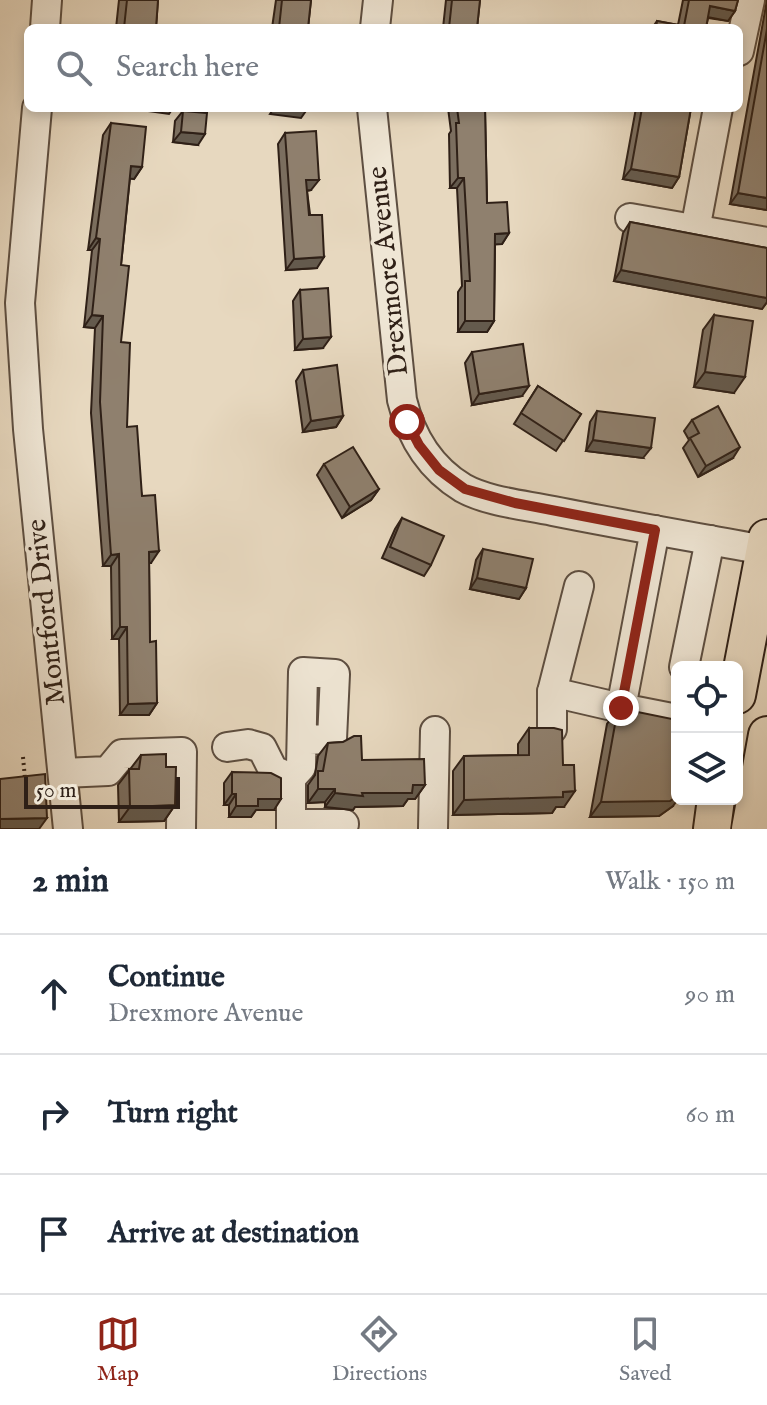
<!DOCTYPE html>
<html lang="en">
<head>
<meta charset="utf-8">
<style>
	:root { --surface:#fff; --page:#f2f2f3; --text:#1f2937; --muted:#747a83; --line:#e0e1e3; --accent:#8f2418 }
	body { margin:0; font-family:"IM FELL English",serif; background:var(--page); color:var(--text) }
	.controls { position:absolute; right:24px; bottom:24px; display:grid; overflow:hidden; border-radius:12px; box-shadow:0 4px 12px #0003 }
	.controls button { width:72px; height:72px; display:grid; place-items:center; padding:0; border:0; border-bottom:2px solid var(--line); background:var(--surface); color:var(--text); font:40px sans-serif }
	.scale { position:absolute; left:24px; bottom:20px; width:156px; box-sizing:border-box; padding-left:8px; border:4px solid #2f2017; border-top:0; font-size:22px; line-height:28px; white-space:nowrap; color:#2f2017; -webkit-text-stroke:6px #efe6d5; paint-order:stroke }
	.stop { position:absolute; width:24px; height:24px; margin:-18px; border:6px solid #8f2418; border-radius:50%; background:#fff }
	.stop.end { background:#8f2418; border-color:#fff; box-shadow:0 2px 8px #0008 }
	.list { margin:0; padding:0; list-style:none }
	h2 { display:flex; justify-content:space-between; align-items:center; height:104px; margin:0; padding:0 32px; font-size:34px }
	h2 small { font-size:26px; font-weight:400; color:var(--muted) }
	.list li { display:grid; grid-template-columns:52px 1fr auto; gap:24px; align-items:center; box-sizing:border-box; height:120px; padding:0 32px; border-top:2px solid var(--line) }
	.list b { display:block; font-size:30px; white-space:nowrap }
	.list p { margin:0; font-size:26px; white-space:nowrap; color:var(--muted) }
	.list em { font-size:26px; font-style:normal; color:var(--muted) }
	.icon { flex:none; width:44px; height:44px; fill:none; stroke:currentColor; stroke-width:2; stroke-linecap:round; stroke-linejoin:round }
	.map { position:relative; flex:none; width:767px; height:829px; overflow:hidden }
	.search { position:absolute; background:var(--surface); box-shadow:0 4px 12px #0003; left:24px; right:24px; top:24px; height:88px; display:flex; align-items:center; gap:20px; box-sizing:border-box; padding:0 28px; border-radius:12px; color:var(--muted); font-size:30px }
	.sheet { height:464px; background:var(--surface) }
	nav { display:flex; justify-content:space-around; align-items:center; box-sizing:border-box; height:112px; border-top:2px solid var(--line); background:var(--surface); font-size:22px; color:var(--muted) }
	nav a { display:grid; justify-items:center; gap:4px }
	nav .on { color:var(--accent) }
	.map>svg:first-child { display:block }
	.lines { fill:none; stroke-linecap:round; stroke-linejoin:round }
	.minor-casing { stroke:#5d4e41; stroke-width:32 }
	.major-casing { stroke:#2f2017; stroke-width:40 }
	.path { stroke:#2f2017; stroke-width:4; stroke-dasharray:2 4; stroke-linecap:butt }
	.minor { stroke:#efe6d5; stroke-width:28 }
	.major { stroke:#e7d8bf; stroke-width:36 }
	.wall { fill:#7b6e5f; stroke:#2f2017; stroke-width:2 }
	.shaded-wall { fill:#645a4d; stroke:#2f2017; stroke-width:2 }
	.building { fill:#8f806e; stroke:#2f2017; stroke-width:2 }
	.route { stroke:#8f2418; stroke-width:10 }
	.labels { text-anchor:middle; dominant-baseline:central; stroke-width:7; stroke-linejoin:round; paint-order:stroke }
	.street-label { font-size:28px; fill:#2f2017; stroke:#efe6d5 }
</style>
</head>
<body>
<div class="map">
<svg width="767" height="829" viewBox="0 0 767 829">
	<rect width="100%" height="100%" fill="#e7d8bf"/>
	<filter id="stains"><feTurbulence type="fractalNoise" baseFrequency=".0025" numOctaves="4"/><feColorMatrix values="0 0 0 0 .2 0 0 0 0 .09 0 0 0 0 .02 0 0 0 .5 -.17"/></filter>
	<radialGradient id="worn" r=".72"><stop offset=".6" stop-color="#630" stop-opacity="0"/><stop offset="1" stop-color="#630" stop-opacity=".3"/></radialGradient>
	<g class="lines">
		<defs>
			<g id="minor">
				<path d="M 45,28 L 47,0"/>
				<path d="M 375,28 L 378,0"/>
				<path d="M 739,51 L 750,0"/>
				<path d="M 37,108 L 20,303 L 28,429 L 68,829"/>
				<path d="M 372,108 L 402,400 C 411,437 430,468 463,488 C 488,502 525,505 553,511 C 623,525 694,537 765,550"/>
				<path d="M 630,218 L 767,242"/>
				<path d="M 695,230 L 718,108"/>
				<path d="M 655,530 L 621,708 L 677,719"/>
				<path d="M 579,586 L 552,692 L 621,708"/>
				<path d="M 684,667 L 710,540"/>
				<path d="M 552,729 L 552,692"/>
				<path d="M 227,747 L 248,744 L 262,748 L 273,770 L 291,778"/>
				<path d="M 63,773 L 108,771 L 122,754 L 182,752 L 181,829"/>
				<path d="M 291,824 L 344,824"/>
				<path d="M 291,829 L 291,778 L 301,767 L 303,672 L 335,674 L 332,739 L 302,740"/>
				<path d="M 433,829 L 435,731"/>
			</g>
			<g id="major">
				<path d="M 737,695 L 767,538"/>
				<path d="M 712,829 L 716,799"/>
				<path d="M 750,829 L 767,735"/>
			</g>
		</defs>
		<use href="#minor" class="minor-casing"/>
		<use href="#major" class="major-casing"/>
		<path class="path" d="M 23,757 L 25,779"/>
		<use href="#minor" class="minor"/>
		<use href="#major" class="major"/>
	</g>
	<g class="wall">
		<path d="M 119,0 L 158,0 L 156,28 L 116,28 Z"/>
		<path d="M 276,0 L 311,0 L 308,28 L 272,28 Z"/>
		<path d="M 446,0 L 480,0 L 477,28 L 443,28 Z"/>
		<path d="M 683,0 L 738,0 L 735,11 L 728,21 L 708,18 L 706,28 L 652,28 L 657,21 L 678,25 Z"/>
		<path d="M 767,0 L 767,210 L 730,204 Z"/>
		<path d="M 448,108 L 485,108 L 487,203 L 509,233 L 502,244 L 495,244 L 494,321 L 487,332 L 458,332 L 458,292 L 462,286 L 457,188 L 450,188 L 449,134 L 451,131 Z"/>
		<path d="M 636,108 L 691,108 L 679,177 L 672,188 L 623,179 Z"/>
		<path d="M 183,111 L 198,145 L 173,142 L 175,121 Z"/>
		<path d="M 111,123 L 142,167 L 134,179 L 130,178 L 121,265 L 121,342 L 127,427 L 142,496 L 151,563 L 149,563 L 150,642 L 157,703 L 149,715 L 120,715 L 119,639 L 112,639 L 111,566 L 103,566 L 91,413 L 95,328 L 84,327 L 92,250 L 88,250 L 103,135 Z"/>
		<path d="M 285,133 L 311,190 L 307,191 L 317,268 L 286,270 L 278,144 Z"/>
		<path d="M 630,222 L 767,248 L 767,302 L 762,309 L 614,281 L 623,233 Z"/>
		<path d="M 300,290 L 323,348 L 295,350 L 293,301 Z"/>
		<path d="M 714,315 L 734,393 L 694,387 L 703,330 Z"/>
		<path d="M 472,352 L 522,396 L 472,405 L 465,363 Z"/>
		<path d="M 303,370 L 343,416 L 336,427 L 303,432 L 296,381 Z"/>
		<path d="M 538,386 L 581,414 L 556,451 L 514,424 Z"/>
		<path d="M 597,411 L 643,458 L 586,451 L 590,422 Z"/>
		<path d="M 692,420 L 733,458 L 698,477 L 683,448 L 689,440 L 684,431 Z"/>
		<path d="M 324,464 L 379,489 L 371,500 L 342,518 L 317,475 Z"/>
		<path d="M 402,518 L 431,565 L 424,576 L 382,558 L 395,529 Z"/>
		<path d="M 483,549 L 526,588 L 519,599 L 470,589 L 476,560 Z"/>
		<path d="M 618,708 L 673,806 L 659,816 L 590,817 L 607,724 Z"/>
		<path d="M 529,728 L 564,807 L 556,807 L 552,813 L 453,815 L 453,771 L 464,756 L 518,755 L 518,744 Z"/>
		<path d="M 343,742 L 362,760 L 425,785 L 415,799 L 408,799 L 403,806 L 355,807 L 353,810 L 325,807 L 325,802 L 308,803 L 308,785 L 315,775 L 318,756 L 328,743 Z"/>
		<path d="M 141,755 L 166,767 L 175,805 L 164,821 L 119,822 L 118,785 Z"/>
		<path d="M 232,772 L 274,810 L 256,810 L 251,817 L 229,817 L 229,805 L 224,805 L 224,783 Z"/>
	</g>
	<g class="shaded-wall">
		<path d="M 710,6 L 735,11 L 728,21 L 702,16 Z"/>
		<path d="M 135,108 L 173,108 L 169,114 L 134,109 Z"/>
		<path d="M 274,108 L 308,108 L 301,118 L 270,114 Z"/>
		<path d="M 181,132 L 205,134 L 198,145 L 173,142 Z"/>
		<path d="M 131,166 L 142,167 L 134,179 L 123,178 Z"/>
		<path d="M 631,169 L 679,177 L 672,188 L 623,179 Z"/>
		<path d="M 458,178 L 464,178 L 457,188 L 450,188 Z"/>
		<path d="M 306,180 L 319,180 L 311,190 L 299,191 Z"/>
		<path d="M 738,193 L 767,198 L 767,210 L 730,204 Z"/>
		<path d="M 509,233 L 502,244 L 487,245 L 495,234 Z"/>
		<path d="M 96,238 L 100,239 L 92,250 L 88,250 Z"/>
		<path d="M 324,257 L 317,268 L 286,270 L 294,259 Z"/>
		<path d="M 621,270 L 767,298 L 767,302 L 762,309 L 614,281 Z"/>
		<path d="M 92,315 L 103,316 L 95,328 L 84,327 Z"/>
		<path d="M 465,321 L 494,321 L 487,332 L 458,332 Z"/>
		<path d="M 331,337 L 323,348 L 295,350 L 303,339 Z"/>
		<path d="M 705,372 L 745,377 L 734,393 L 694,387 Z"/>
		<path d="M 529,386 L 522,396 L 472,405 L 479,394 Z"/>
		<path d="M 343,416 L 336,427 L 303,432 L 311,421 Z"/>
		<path d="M 593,440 L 651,448 L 643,458 L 586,451 Z"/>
		<path d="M 740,447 L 733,458 L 698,477 L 706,466 Z"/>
		<path d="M 379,489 L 371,500 L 342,518 L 350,507 Z"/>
		<path d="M 159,551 L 151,563 L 141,563 L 149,552 Z"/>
		<path d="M 119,554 L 111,566 L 103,566 L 111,555 Z"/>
		<path d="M 477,578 L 526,588 L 519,599 L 470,589 Z"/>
		<path d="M 120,627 L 127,627 L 119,639 L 112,639 Z"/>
		<path d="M 157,703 L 149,715 L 120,715 L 128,704 Z"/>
		<path d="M 413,785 L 425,785 L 415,799 L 408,799 L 403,806 L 355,807 L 353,810 L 325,807 L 335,793 L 362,793 Z"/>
		<path d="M 318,789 L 335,789 L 325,802 L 308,803 Z"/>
		<path d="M 575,791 L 564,807 L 556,807 L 552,813 L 453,815 L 464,800 Z"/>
		<path d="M 232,794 L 236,794 L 229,805 L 224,805 Z"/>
		<path d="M 677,796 L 677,799 L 678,799 L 673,806 L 659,816 L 590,817 L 601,802 Z"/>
		<path d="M 258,799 L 281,799 L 274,810 L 256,810 L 251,817 L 229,817 L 236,806 Z"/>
		<path d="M 175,805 L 164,821 L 119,822 L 130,807 Z"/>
		<path d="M 47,818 L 39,829 L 0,829 L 0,819 Z"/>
	</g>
	<g class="building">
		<path d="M 127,0 L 158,0 L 156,28 L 124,28 Z"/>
		<path d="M 282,0 L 311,0 L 308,28 L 279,28 Z"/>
		<path d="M 452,0 L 480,0 L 477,28 L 449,28 Z"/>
		<path d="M 689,0 L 738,0 L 735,11 L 710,6 L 706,28 L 656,28 L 657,21 L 684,26 Z"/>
		<path d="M 767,29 L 767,198 L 738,193 Z"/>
		<path d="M 457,108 L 485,108 L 487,203 L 507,202 L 509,233 L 495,234 L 494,321 L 465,321 L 465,281 L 470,281 L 464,178 L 458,178 L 456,123 L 459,123 Z"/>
		<path d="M 642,108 L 691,108 L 679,177 L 631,169 Z"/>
		<path d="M 183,111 L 207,113 L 205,134 L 181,132 Z"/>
		<path d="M 111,123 L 146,127 L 142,167 L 131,166 L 121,265 L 129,266 L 121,342 L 130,343 L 127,427 L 137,426 L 142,496 L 155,495 L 159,551 L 149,552 L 150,642 L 156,641 L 157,703 L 128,704 L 127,627 L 120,627 L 119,554 L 111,555 L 100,402 L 103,316 L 92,315 L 100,239 L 96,238 Z"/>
		<path d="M 316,131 L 319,180 L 306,180 L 309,215 L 322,215 L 324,257 L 294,259 L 285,133 Z"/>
		<path d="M 630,222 L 767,248 L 767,298 L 621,270 Z"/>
		<path d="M 328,288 L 331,337 L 303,339 L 300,290 Z"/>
		<path d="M 714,315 L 753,321 L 745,377 L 705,372 Z"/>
		<path d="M 523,344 L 529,386 L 479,394 L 472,352 Z"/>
		<path d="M 337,365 L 343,416 L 311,421 L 303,370 Z"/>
		<path d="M 538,386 L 581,414 L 564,441 L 521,413 Z"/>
		<path d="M 718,406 L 740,447 L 706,466 L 690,438 L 699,433 L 692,420 Z"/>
		<path d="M 597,411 L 655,418 L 651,448 L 593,440 Z"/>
		<path d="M 353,447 L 379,489 L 350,507 L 324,464 Z"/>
		<path d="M 402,518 L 444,536 L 431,565 L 390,547 Z"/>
		<path d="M 483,549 L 533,559 L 526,588 L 477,578 Z"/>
		<path d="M 618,708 L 677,720 L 677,796 L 670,801 L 601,802 Z"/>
		<path d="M 529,728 L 554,728 L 562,730 L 563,765 L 574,765 L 575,791 L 563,792 L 563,797 L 464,800 L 464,756 L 529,755 Z"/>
		<path d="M 354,736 L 361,736 L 362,760 L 424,759 L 425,785 L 413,785 L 412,793 L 362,793 L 363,796 L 335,793 L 335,789 L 318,789 L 318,771 L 323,771 L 328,743 L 343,742 Z"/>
		<path d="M 166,754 L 166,767 L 176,767 L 175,805 L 130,807 L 129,769 L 139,769 L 141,755 Z"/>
		<path d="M 232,772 L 271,773 L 281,778 L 281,799 L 258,799 L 258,806 L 236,806 L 236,794 L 232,794 Z"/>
		<path d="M 45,774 L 47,818 L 0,819 L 0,779 Z"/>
	</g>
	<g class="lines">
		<path class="route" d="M 407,422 L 419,445 L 439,470 L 465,489 L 515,503 L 655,530 L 621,708"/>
	</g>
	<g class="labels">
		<g class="street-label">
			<text transform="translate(389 271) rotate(-96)">Drexmore Avenue</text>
			<text transform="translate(47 612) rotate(-96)">Montford Drive</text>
		</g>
	</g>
	<rect width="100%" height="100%" filter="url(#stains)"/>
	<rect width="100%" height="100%" fill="url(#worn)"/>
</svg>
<div class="controls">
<button><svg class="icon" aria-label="locate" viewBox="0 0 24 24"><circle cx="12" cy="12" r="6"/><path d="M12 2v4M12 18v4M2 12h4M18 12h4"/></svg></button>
<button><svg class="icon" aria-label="layers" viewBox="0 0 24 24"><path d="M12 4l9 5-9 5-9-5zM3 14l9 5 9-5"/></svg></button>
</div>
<div class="scale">50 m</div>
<div class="stop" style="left:407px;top:422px"></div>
<div class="stop end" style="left:621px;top:708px"></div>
<div class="search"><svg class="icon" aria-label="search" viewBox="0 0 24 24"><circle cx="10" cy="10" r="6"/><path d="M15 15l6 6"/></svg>Search here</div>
</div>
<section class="sheet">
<h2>2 min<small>Walk · 150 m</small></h2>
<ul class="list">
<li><svg class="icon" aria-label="ahead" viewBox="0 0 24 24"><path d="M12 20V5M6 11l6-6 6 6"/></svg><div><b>Continue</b><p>Drexmore Avenue</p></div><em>90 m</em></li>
<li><svg class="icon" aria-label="right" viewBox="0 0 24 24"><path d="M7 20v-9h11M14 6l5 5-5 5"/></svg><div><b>Turn right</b></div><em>60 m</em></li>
<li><svg class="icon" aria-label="arrive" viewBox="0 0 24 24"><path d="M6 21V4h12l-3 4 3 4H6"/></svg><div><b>Arrive at destination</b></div></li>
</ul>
</section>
<nav>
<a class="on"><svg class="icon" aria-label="map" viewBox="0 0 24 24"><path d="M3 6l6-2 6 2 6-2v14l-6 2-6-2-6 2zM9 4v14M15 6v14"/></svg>Map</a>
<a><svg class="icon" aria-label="directions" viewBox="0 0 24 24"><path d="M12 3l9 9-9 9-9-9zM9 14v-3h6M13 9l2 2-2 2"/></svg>Directions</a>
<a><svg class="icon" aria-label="saved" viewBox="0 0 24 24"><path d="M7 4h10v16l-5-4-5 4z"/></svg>Saved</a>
</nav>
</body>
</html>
